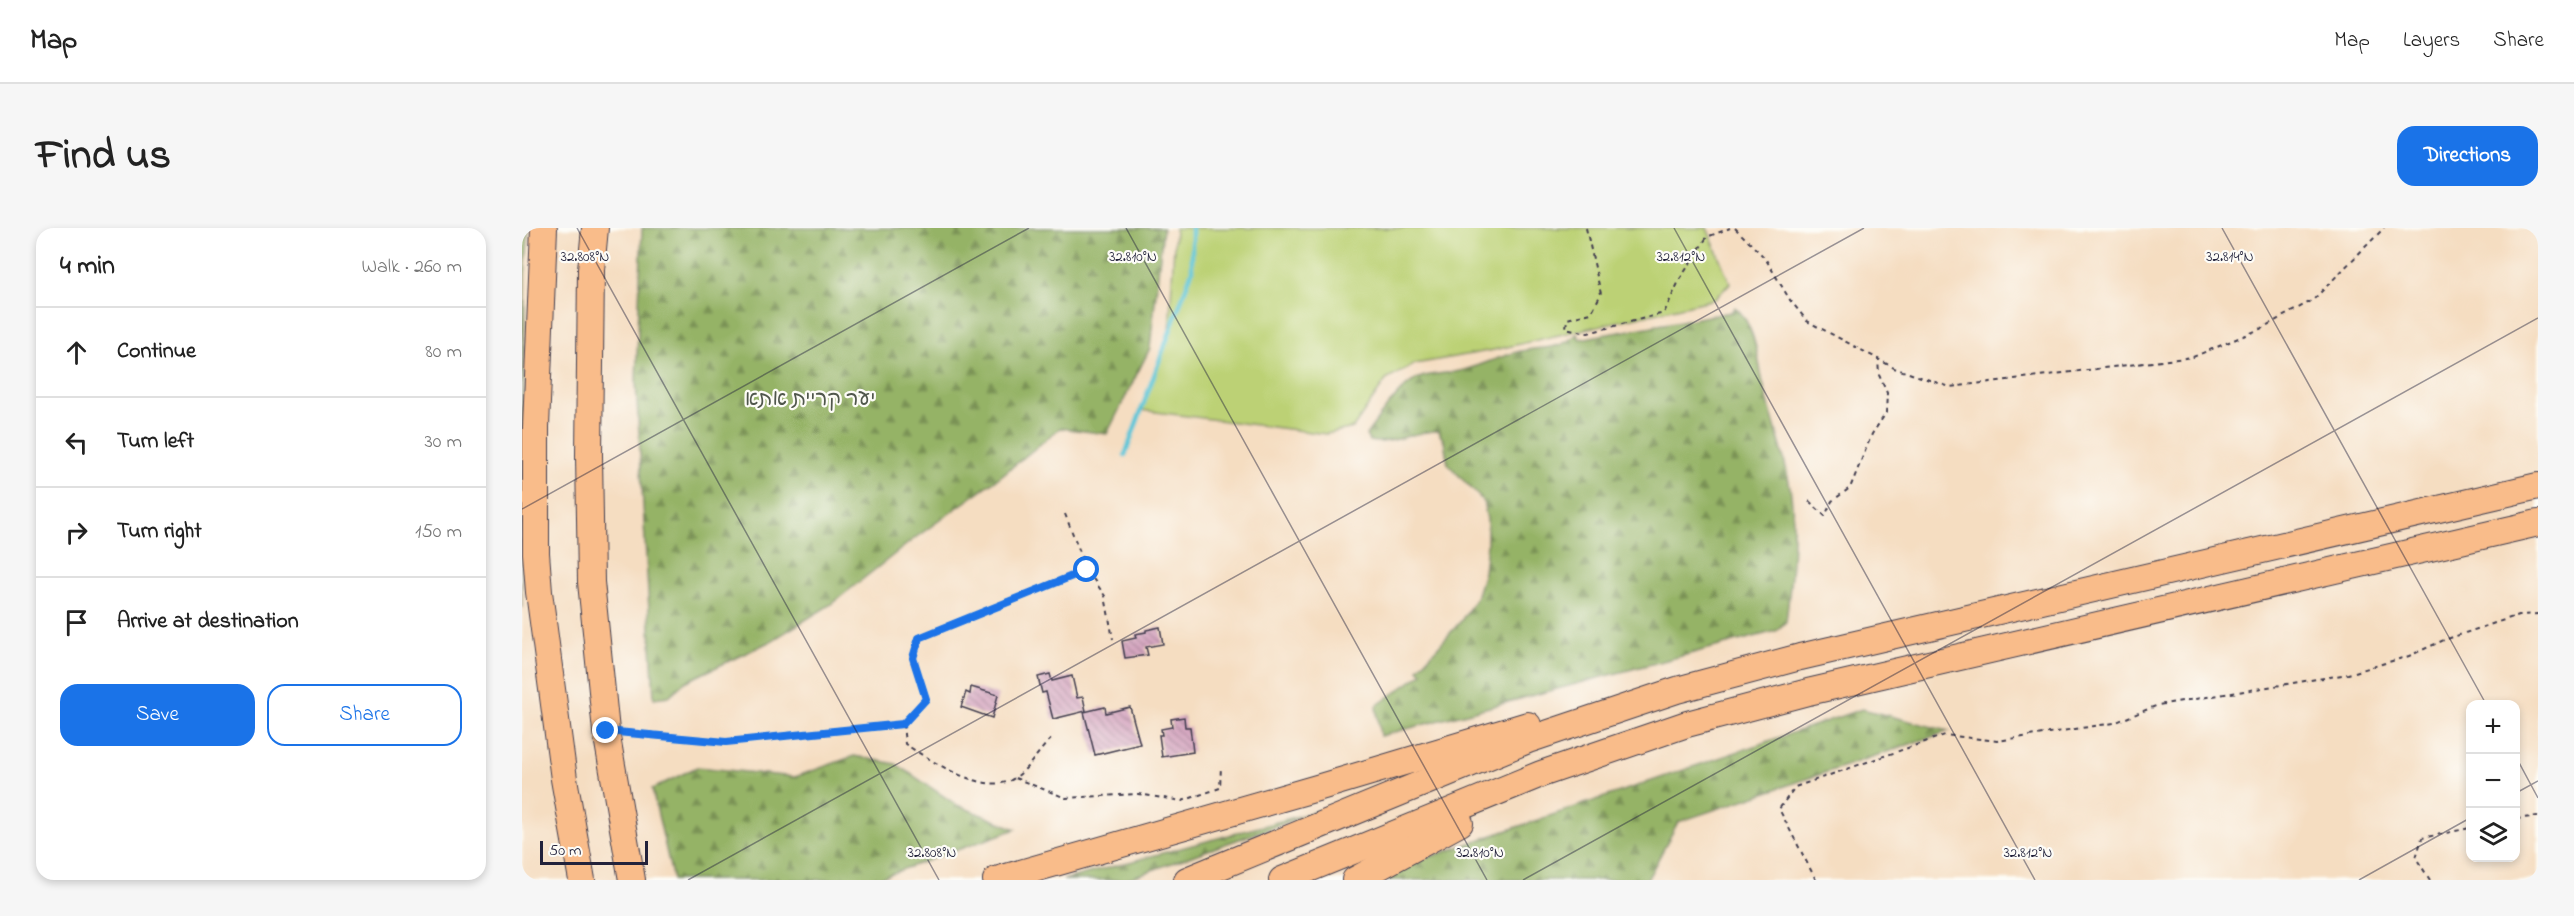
<!DOCTYPE html>
<html lang="en">
<head>
<meta charset="utf-8">
<style>
	:root { --surface:#fff; --page:#f6f6f6; --text:#222; --muted:#767676; --line:#e0e0e0; --accent:#1a73e8 }
	body { margin:0; font-family:"Indie Flower","Playpen Sans Hebrew",sans-serif; background:var(--page); color:var(--text) }
	.controls { position:absolute; right:18px; bottom:18px; display:grid; overflow:hidden; border-radius:12px; box-shadow:0 3px 9px #0003 }
	.controls button { width:54px; height:54px; display:grid; place-items:center; padding:0; border:0; border-bottom:2px solid var(--line); background:var(--surface); color:var(--text); font:30px sans-serif }
	.scale { position:absolute; left:18px; bottom:15px; width:108px; box-sizing:border-box; padding-left:6px; border:3px solid #22223b; border-top:0; font-size:16px; line-height:21px; white-space:nowrap; color:#22223b; -webkit-text-stroke:4px #fdfcf7; paint-order:stroke }
	.stop { position:absolute; width:18px; height:18px; margin:-14px; border:4px solid #1a73e8; border-radius:50%; background:#fff }
	.stop.end { background:#1a73e8; border-color:#fff; box-shadow:0 2px 6px #0008 }
	.list { margin:0; padding:0; list-style:none }
	h2 { display:flex; justify-content:space-between; align-items:center; height:78px; margin:0; padding:0 24px; font-size:26px }
	h2 small { font-size:20px; font-weight:400; color:var(--muted) }
	.list li { display:grid; grid-template-columns:39px 1fr auto; gap:18px; align-items:center; box-sizing:border-box; height:90px; padding:0 24px; border-top:2px solid var(--line) }
	.list b { display:block; font-size:22px; white-space:nowrap }
	.list em { font-size:20px; font-style:normal; color:var(--muted) }
	.actions { display:flex; gap:12px; padding:18px 24px }
	.actions a { flex:1; padding:14px 0; border:2px solid var(--accent); border-radius:18px; text-align:center; font-size:21px; color:var(--accent) }
	.actions .main { background:var(--accent); color:#fff }
	.icon { flex:none; width:33px; height:33px; fill:none; stroke:currentColor; stroke-width:2; stroke-linecap:round; stroke-linejoin:round }
	.map { position:relative; flex:none; width:2016px; height:652px; overflow:hidden; border-radius:18px }
	header { display:flex; align-items:center; gap:36px; box-sizing:border-box; height:84px; padding:0 30px; background:var(--surface); border-bottom:2px solid var(--line) }
	header strong { font-size:28px }
	nav { display:flex; gap:33px; margin-inline-start:auto; font-size:21px }
	.intro { display:flex; align-items:center; justify-content:space-between; box-sizing:border-box; height:144px; padding:0 36px }
	h1 { margin:0; font-size:42px }
	.button { padding:15px 27px; border-radius:18px; background:var(--accent); color:#fff; font-size:21px; font-weight:700 }
	main { display:flex; gap:36px; padding:0 36px }
	aside { flex:1; background:var(--surface); border-radius:18px; box-shadow:0 3px 9px #0003 }
	.map>svg:first-child { display:block }
	.grass { fill:#bcd175; stroke:#6f7a58; stroke-width:1.5 }
	.forest { fill:url(#forest-firs); stroke:#5c6a50; stroke-width:1.5 }
	.lines { fill:none; stroke-linecap:round; stroke-linejoin:round }
	.stream { stroke:#5dc6d8; stroke-width:4.5 }
	.building { fill:url(#building-back-hatch) }
	.trunk-casing { stroke:#423e4f; stroke-width:28 }
	.path { stroke:#423e4f; stroke-width:2; stroke-dasharray:4.5 4.5; stroke-linecap:butt }
	.trunk { stroke:#f9bc8a; stroke-width:26 }
	.route { stroke:#1a73e8; stroke-width:8 }
	.ticks { fill:none; stroke:#22223b; stroke-width:1.5; stroke-opacity:0.45 }
	.labels { text-anchor:middle; dominant-baseline:central; stroke-width:4.5; stroke-linejoin:round; paint-order:stroke }
	.park-label { font-size:21px; fill:#50574c; stroke:#fdfcf7 }
	.ticks-label { font-size:15px; text-anchor:middle; fill:#22223b; stroke:#fdfcf7; stroke-width:4.5; stroke-linejoin:round; paint-order:stroke }
</style>
</head>
<body>
<header>
<strong>Map</strong>
<nav><a>Map</a><a>Layers</a><a>Share</a></nav>
</header>
<div class="intro"><h1>Find us</h1><a class="button">Directions</a></div>
<main>
<aside>
<h2>4 min<small>Walk · 260 m</small></h2>
<ul class="list">
<li><svg class="icon" aria-label="ahead" viewBox="0 0 24 24"><path d="M12 20V5M6 11l6-6 6 6"/></svg><div><b>Continue</b></div><em>80 m</em></li>
<li><svg class="icon" aria-label="left" viewBox="0 0 24 24"><path d="M17 20v-9H6M10 6l-5 5 5 5"/></svg><div><b>Turn left</b></div><em>30 m</em></li>
<li><svg class="icon" aria-label="right" viewBox="0 0 24 24"><path d="M7 20v-9h11M14 6l5 5-5 5"/></svg><div><b>Turn right</b></div><em>150 m</em></li>
<li><svg class="icon" aria-label="arrive" viewBox="0 0 24 24"><path d="M6 21V4h12l-3 4 3 4H6"/></svg><div><b>Arrive at destination</b></div></li>
</ul>
<div class="actions"><a class="main">Save</a><a>Share</a></div>
</aside>
<div class="map">
<svg width="2016" height="652" viewBox="0 0 2016 652">
	<defs>
		<pattern id="forest-firs" width="22" height="20" patternUnits="userSpaceOnUse" patternTransform="scale(1.5)"><rect width="22" height="20" fill="#95b366"/><path d="M5 1l3.5 6h-7zM16 11l3.5 6h-7z" fill="#799155"/></pattern>
		<pattern id="building-back-hatch" width="6" height="6" patternUnits="userSpaceOnUse" patternTransform="scale(1.5)"><rect width="6" height="6" fill="#d5a6c0"/><path d="M-1 5l2 2M0 0l6 6M5-1l2 2" fill="none" stroke="#ac879d"/></pattern>
	</defs>
	<rect width="100%" height="100%" fill="#fdfcf7"/>
	<filter id="ink" filterUnits="userSpaceOnUse"><feTurbulence type="fractalNoise" baseFrequency=".0167" numOctaves="2"/><feDisplacementMap in="SourceGraphic" scale="12" xChannelSelector="R" yChannelSelector="G"/><feConvolveMatrix kernelMatrix="1 2 1 2 8 2 1 2 1" color-interpolation-filters="sRGB"/></filter>
	<filter id="wash" filterUnits="userSpaceOnUse"><feTurbulence type="fractalNoise" baseFrequency=".008" numOctaves="4" result="noise"/><feDisplacementMap in="SourceGraphic" scale="24" xChannelSelector="R" yChannelSelector="G"/><feGaussianBlur stdDeviation="1.35" result="paint"/><feColorMatrix in="noise" values="0 0 0 0 0 0 0 0 0 0 0 0 0 0 0 0 0 1.4 0 .05"/><feComposite in="paint" operator="in"/></filter>
	<g filter="url(#wash)">
		<rect width="100%" height="100%" fill="#f5ddc1"/>
		<path class="grass" d="M 653,0 L 1185,0 L 1208,55 L 1193,71 L 972,122 L 893,136 L 864,152 L 831,200 L 804,206 L 618,182 L 647,106 Z"/>
		<g class="forest">
			<path d="M 0,0 L 7,0 L 3,48 L 0,380 Z"/>
			<path d="M 120,0 L 641,0 L 628,120 L 585,206 L 538,200 L 479,248 L 393,310 L 308,377 L 249,413 L 163,454 L 147,468 L 132,470 L 114,154 Z"/>
			<path d="M 1213,79 C 1233,96 1236,131 1241,155 C 1250,192 1264,228 1269,266 C 1274,308 1269,352 1264,394 L 1254,403 L 858,508 L 854,478 L 901,445 L 896,441 L 939,393 L 954,370 L 962,344 L 965,316 L 965,291 L 961,273 L 926,236 L 922,213 L 916,203 C 893,202 869,218 847,213 L 844,207 C 855,192 879,157 897,150 C 909,145 925,146 938,143 C 959,138 978,128 999,123 C 1023,117 1033,125 1055,106 L 1058,111 L 1209,84 Z"/>
			<path d="M 1340,481 L 1427,503 L 1156,594 L 1125,652 L 865,652 L 887,636 Z"/>
			<path d="M 332,528 L 374,536 L 435,577 L 494,601 L 351,652 L 151,652 L 130,561 L 175,539 L 273,549 Z"/>
			<path d="M 799,582 L 602,652 L 541,652 Z"/>
		</g>
		<g class="lines">
			<path class="stream" d="M 603,227 L 670,43 L 670,0"/>
		</g>
		<g id="blocks">
			<g class="building">
				<path d="M 638,399 L 641,416 L 624,419 L 626,427 L 603,430 L 600,413 L 614,410 L 613,406 L 624,404 L 624,402 Z"/>
				<path d="M 528,446 L 530,453 L 550,448 L 555,470 L 561,469 L 564,483 L 531,491 L 524,464 L 520,465 L 516,449 Z"/>
				<path d="M 449,459 L 476,467 L 470,490 L 439,479 L 444,464 L 448,466 Z"/>
				<path d="M 583,479 L 584,485 L 608,479 L 618,516 L 573,527 L 562,484 Z"/>
				<path d="M 662,489 L 663,499 L 668,499 L 671,524 L 640,529 L 637,507 L 640,507 L 639,501 L 650,499 L 649,491 Z"/>
			</g>
		</g>
	</g>
	<g filter="url(#ink)">
		<use href="#blocks" fill-opacity="0" stroke="#423e4f" stroke-width="1.5"/>
		<g class="lines">
			<defs>
				<g id="trunk">
					<path d="M 22,0 L 14,199 L 14,325 L 17,364 L 42,551 L 60,652"/>
					<path d="M 73,0 L 69,42 L 67,227 L 69,354 L 84,503 L 110,652"/>
					<path d="M 474,652 L 795,560 L 1006,497"/>
					<path d="M 665,652 L 1006,512 L 1155,462 L 1278,429 L 2016,258"/>
					<path d="M 760,652 L 1019,546 L 1165,496 L 1286,464 L 2016,295"/>
					<path d="M 833,652 L 938,595"/>
				</g>
			</defs>
			<use href="#trunk" class="trunk-casing"/>
			<g class="path">
				<path d="M 1064,0 L 1079,66 L 1069,85 L 1045,91 L 1044,100 L 1066,105 L 1142,85 L 1158,51 L 1185,9 L 1208,0"/>
				<path d="M 1213,0 L 1243,30 L 1268,72 L 1285,93 L 1356,131"/>
				<path d="M 1287,273 L 1303,288 L 1310,273 L 1328,260 L 1350,206 L 1364,185 L 1365,165 L 1357,147 L 1356,131 L 1372,140 L 1428,159 L 1671,129 L 1738,101 L 1791,72 L 1862,0"/>
				<path d="M 543,286 L 565,342"/>
				<path d="M 381,496 L 383,516 C 408,532 466,571 494,549 C 508,539 517,522 529,511"/>
				<path d="M 105,505 L 204,514 L 381,496 L 404,471 L 391,430 L 397,410 L 565,342 L 583,368 L 591,411"/>
				<path d="M 493,550 L 544,570 L 616,566 L 660,573 L 698,560 L 699,538"/>
				<path d="M 1994,591 L 2016,588"/>
				<path d="M 1294,652 L 1257,581 L 1273,559 L 1423,507 L 1475,513 L 1592,495 L 1636,477 L 1826,446 L 1887,428 L 1922,412 L 1997,387 L 2016,386"/>
				<path d="M 1908,652 L 1894,630 L 1900,610 L 1948,600"/>
			</g>
			<use href="#trunk" class="trunk"/>
		</g>
	</g>
	<g class="lines" filter="url(#ink)">
		<path class="route" d="M 84,503 L 204,514 L 381,496 L 404,471 L 391,430 L 397,410 L 565,342"/>
	</g>
	<path class="ticks" d="M 55,0 L 417,652M 604,0 L 965,652M 1152,0 L 1513,652M 1700,0 L 1964,476M 0,281 L 507,0M 1994,529 L 2016,570M 1994,565 L 2016,553M 166,652 L 1342,0M 1001,652 L 2016,90M 1837,652 L 1948,590"/>
	<g class="labels">
		<g class="park-label">
			<text x="288" y="172">יער קריית אתא</text>
		</g>
	</g>
	<g class="ticks-label">
		<text x="63" y="33">32.808°N</text>
		<text x="611" y="33">32.810°N</text>
		<text x="1159" y="33">32.812°N</text>
		<text x="1708" y="33">32.814°N</text>
		<text x="410" y="629">32.808°N</text>
		<text x="958" y="629">32.810°N</text>
		<text x="1506" y="629">32.812°N</text>
	</g>
</svg>
<div class="controls">
<button>+</button>
<button>−</button>
<button><svg class="icon" aria-label="layers" viewBox="0 0 24 24"><path d="M12 4l9 5-9 5-9-5zM3 14l9 5 9-5"/></svg></button>
</div>
<div class="scale">50 m</div>
<div class="stop" style="left:565px;top:342px"></div>
<div class="stop end" style="left:84px;top:503px"></div>
</div>
</main>
</body>
</html>
